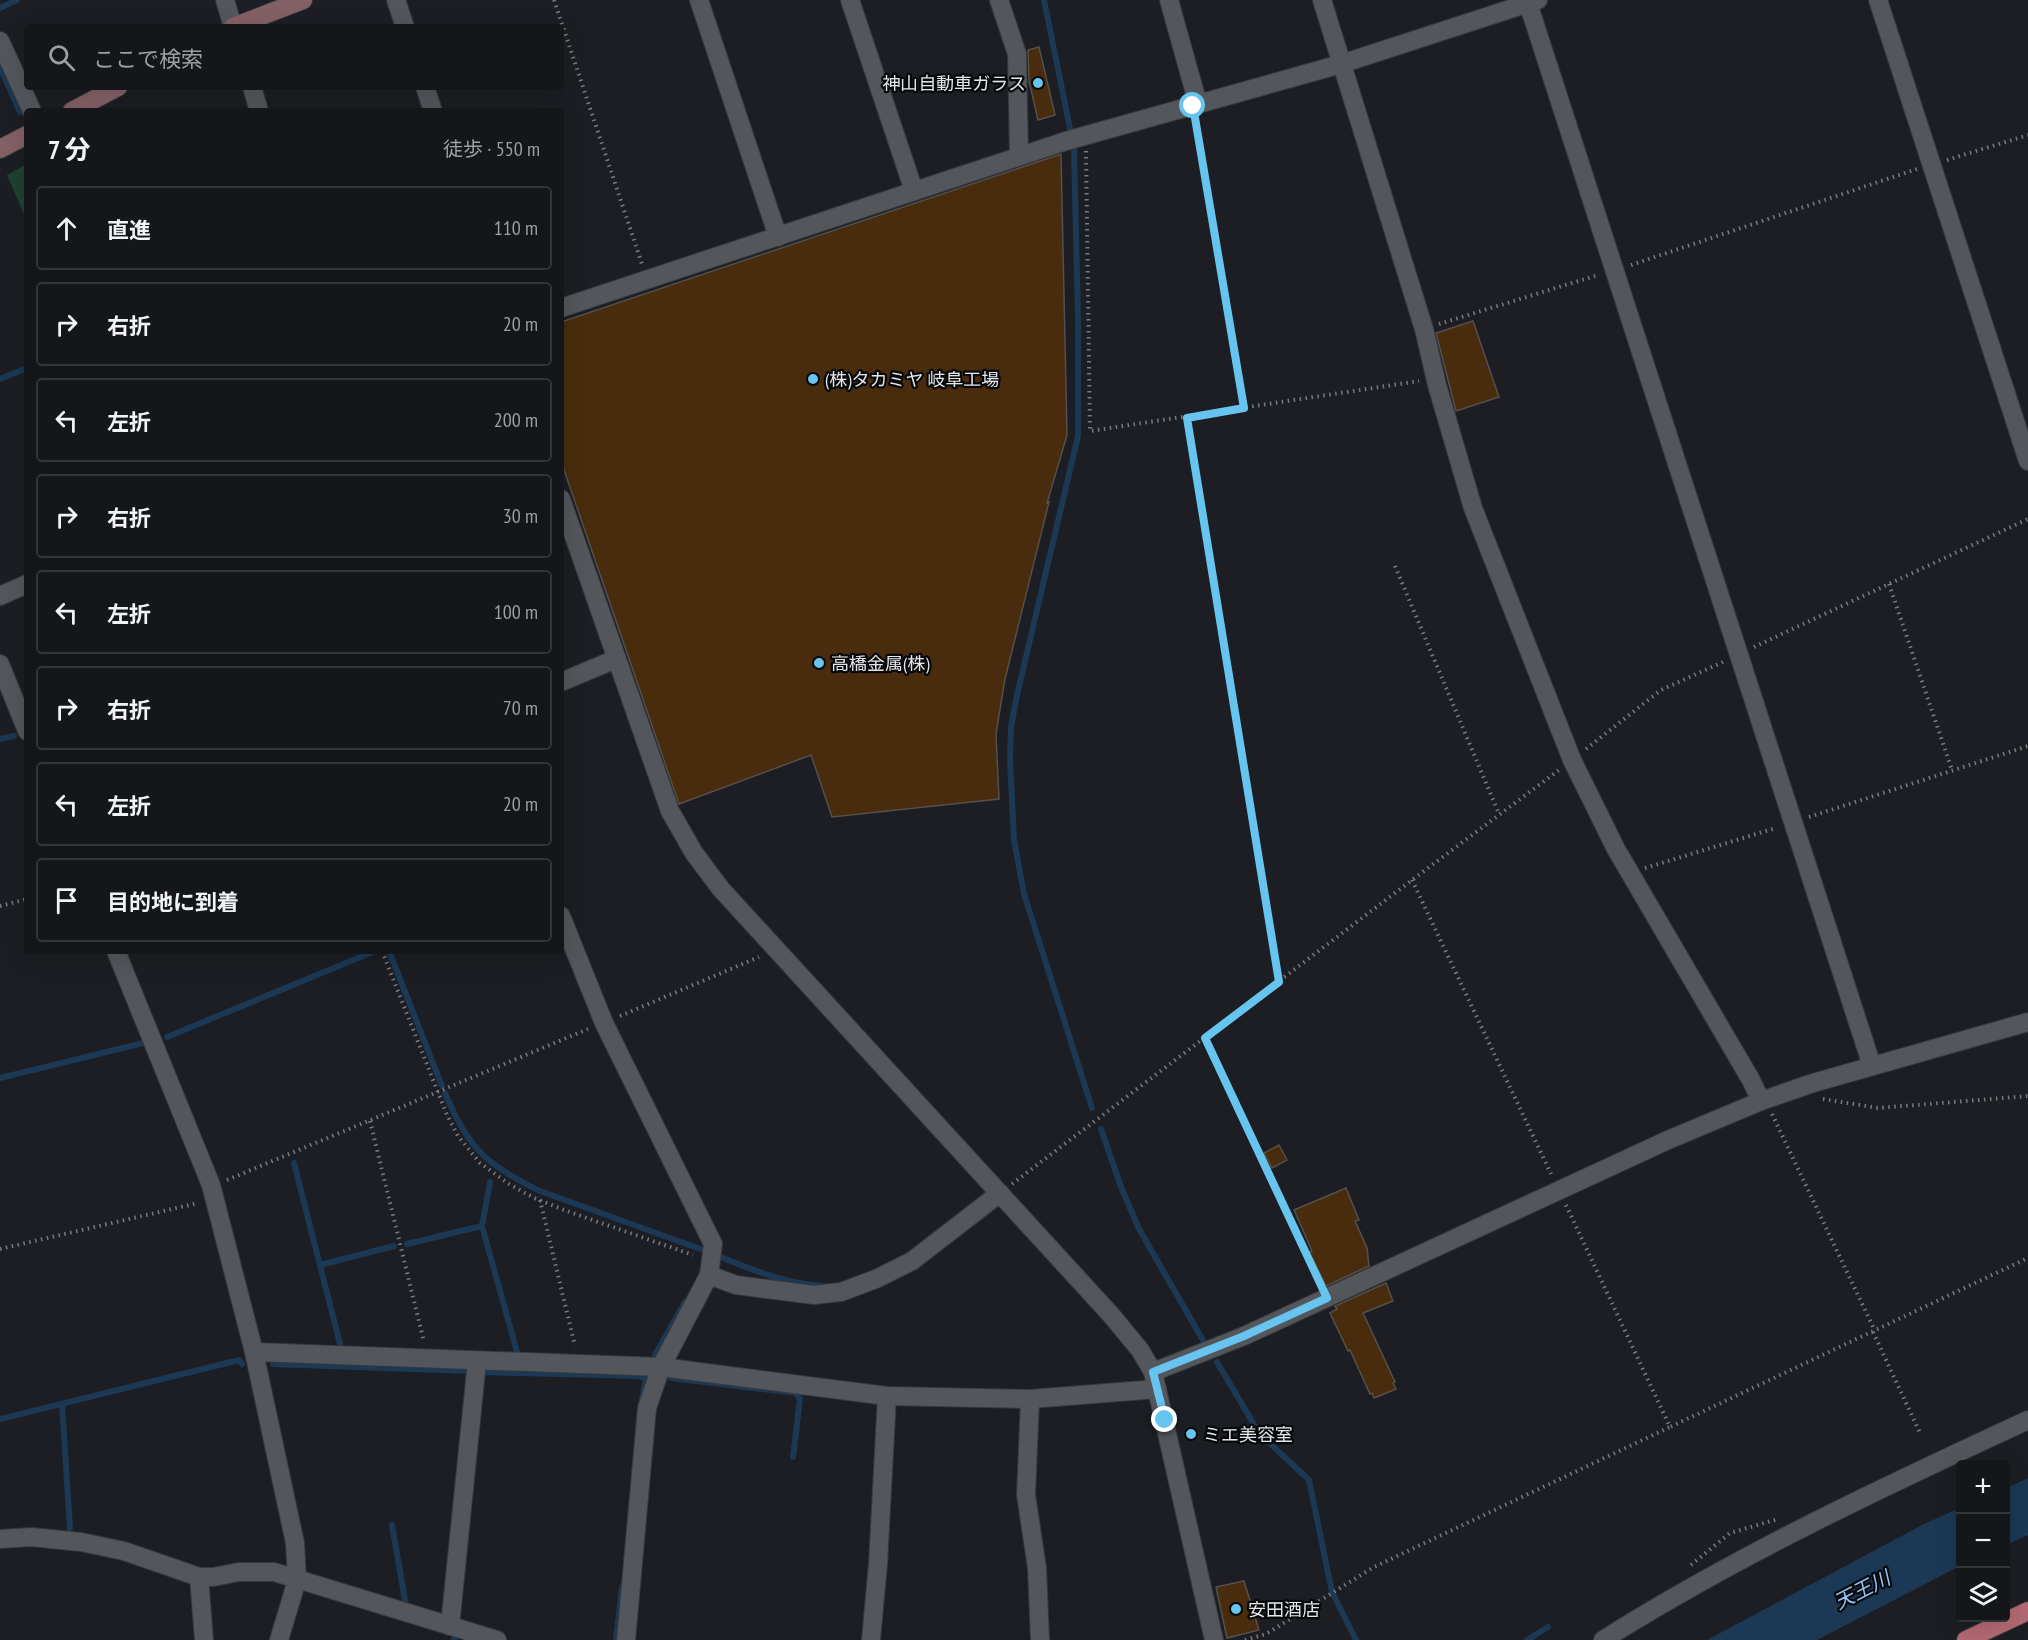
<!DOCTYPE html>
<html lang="ja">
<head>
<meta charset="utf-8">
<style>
	:root { --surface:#15161a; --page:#1e1f23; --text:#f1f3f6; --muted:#9d9fa2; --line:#343539 }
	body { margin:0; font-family:"PT Sans Narrow","Noto Sans JP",sans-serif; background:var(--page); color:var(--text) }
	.controls { position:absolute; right:18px; bottom:18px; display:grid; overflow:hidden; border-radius:6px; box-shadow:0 6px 24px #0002 }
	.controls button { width:54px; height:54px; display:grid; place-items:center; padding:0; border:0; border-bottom:2px solid var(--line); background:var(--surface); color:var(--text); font:30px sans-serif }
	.stop { position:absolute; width:18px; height:18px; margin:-14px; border:4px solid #66c4ef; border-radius:50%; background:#fff }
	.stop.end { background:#66c4ef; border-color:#fff; box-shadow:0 2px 6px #0008 }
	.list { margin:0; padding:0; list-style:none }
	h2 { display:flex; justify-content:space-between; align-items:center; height:78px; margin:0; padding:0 24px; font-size:26px }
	h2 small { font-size:20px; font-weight:400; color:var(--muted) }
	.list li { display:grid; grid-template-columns:39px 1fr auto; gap:18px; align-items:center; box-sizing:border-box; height:84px; margin:0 12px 12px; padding:0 12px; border:2px solid var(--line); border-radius:6px }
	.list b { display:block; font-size:22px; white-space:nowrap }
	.list em { font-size:20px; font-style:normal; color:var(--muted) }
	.icon { flex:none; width:33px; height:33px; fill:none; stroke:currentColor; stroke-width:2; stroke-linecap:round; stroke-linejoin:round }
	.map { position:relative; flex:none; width:2028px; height:1640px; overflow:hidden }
	.search { position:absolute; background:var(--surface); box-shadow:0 6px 24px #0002; left:24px; top:24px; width:540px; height:66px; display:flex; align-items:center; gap:15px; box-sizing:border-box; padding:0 21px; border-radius:6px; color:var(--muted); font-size:22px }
	.panel { position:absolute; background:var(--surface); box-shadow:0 6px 24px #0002; left:24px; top:108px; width:540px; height:846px; border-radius:6px }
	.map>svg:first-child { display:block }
	.green { fill:#1f4132 }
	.water { fill:#1b3854 }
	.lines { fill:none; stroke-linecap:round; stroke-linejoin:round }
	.stream { stroke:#1b3854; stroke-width:6 }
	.building { fill:#482c0d; stroke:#54504b; stroke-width:1.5 }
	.street-casing { stroke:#38393d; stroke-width:20 }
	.secondary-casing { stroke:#38393d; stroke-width:20 }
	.primary-casing { stroke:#38393d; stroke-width:20 }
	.path { stroke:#7a7b7f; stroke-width:4; stroke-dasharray:1.5 4.5; stroke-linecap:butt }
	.street { stroke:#53565b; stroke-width:18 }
	.secondary { stroke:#836066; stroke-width:18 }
	.primary { stroke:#b26972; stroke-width:18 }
	.route { stroke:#66c4ef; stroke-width:8 }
	.poi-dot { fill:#66c4ef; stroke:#07080a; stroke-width:2 }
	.labels { text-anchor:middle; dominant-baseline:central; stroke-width:4.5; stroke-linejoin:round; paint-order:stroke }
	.poi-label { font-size:18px; fill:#e5e6e9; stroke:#07080a; text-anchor:start }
	.water-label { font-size:20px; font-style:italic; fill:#93c5f8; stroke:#07080a }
</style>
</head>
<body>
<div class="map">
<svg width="2028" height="1640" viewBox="0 0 2028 1640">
	<rect width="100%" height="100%" fill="#1c1e23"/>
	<path class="green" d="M 27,164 L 27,221 L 7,175 Z"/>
	<g class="water">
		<path d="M 2028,1478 L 2028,1535 L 2006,1545 L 2006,1488 Z"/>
		<path d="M 1960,1508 L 1960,1566 L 1817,1640 L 1707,1640 L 1924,1524 Z"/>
	</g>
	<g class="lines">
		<g class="stream">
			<path d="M 1044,0 L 1074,148 L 1078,318 L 1078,436 L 1017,695 L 1011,727 L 1010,761 L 1014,840 L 1024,894 L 1092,1108"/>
			<path d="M 0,8 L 17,0"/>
			<path d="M 0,67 L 20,112"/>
			<path d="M 0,379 L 27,368"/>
			<path d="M 0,739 L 14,736"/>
			<path d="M 389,951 L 442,1086"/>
			<path d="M 167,1037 L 375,951"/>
			<path d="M 0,1078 L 143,1043"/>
			<path d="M 445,1093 C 468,1148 486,1165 540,1191 L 706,1251"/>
			<path d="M 1101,1129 L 1121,1187 L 1139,1229 L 1204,1342"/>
			<path d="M 294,1163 L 340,1344"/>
			<path d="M 490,1182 L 482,1226 L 517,1352"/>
			<path d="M 407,1244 L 482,1226"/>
			<path d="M 718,1256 C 751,1269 788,1285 824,1286"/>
			<path d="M 320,1265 L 394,1246"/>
			<path d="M 655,1355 L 685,1302"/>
			<path d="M 1217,1362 L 1259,1433 L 1309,1480 L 1332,1592 L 1356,1640"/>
			<path d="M 273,1364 L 468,1371"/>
			<path d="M 480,1372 L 638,1376 L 646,1378 L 642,1399"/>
			<path d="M 671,1378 L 796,1393 L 800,1399 L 793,1457"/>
			<path d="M 62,1404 L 70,1528"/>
			<path d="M 0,1419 L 239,1360 L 242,1364"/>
			<path d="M 392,1525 L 406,1606"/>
			<path d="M 454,1639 L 454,1640"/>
			<path d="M 616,1640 L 622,1587"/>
			<path d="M 1527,1640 L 1548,1627"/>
		</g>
	</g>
	<g class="building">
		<path d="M 1039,47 L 1055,115 L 1038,120 L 1029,81 L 1028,50 Z"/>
		<path d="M 1061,154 L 1067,435 L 1047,503 L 1049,502 L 1005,679 L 996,734 L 999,799 L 832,817 L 811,755 L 679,804 L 561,461 L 561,322 Z"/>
		<path d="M 1473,321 L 1499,397 L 1456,411 L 1436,333 Z"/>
		<path d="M 1279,1145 L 1287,1160 L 1272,1168 L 1264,1153 Z"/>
		<path d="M 1346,1188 L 1359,1220 L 1355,1221 L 1367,1248 L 1369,1266 L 1326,1286 L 1309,1252 L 1312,1251 L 1294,1210 Z"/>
		<path d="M 1386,1283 L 1393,1301 L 1363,1313 L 1395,1382 L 1393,1383 L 1396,1389 L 1374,1398 L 1372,1393 L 1370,1394 L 1350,1350 L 1348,1351 L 1330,1313 L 1337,1309 L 1335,1306 Z"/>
		<path d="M 1244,1581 L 1259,1630 L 1227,1638 L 1216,1587 Z"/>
	</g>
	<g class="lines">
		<defs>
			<g id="street">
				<path d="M 225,0 L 233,27"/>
				<path d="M 396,0 L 405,27"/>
				<path d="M 699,0 L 778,237"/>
				<path d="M 850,0 L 914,191"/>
				<path d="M 999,0 L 1017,54 L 1019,156"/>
				<path d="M 1169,0 L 1198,104"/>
				<path d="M 1322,0 L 1424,329 L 1437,385 L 1473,508 L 1572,760 L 1616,849 L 1751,1080 L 1761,1101"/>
				<path d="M 1878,0 L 2028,461"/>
				<path d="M 1528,3 L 1872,1066"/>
				<path d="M 0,41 L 32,111"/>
				<path d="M 252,87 L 259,111"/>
				<path d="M 425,87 L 433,111"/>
				<path d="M 561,308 L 1066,141 L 1341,64 L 1538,0"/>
				<path d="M 561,499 L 670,811 L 694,853 L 721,889 L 1112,1316 L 1140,1350 L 1153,1372 L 1214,1640"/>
				<path d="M 0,596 L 27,584"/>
				<path d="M 0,664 L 27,731"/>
				<path d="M 561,682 L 616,659"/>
				<path d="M 561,916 L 604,1023 L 713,1244 L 709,1275 L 661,1367 L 647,1408 L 626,1640"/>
				<path d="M 116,951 L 211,1185 L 254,1352 L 295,1543 L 297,1580 L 279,1640"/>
				<path d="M 709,1275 L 736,1285 L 814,1295 L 841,1292 L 876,1279 L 912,1261 L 1000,1193"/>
				<path d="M 254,1352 L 661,1367 L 887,1396 L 1030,1399 L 1157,1389"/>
				<path d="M 1153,1372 L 1244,1336 L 1668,1140 L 1761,1101 L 1813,1083 L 2028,1022"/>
				<path d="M 1030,1399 L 1026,1495 L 1037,1568 L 1040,1640"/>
				<path d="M 0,1539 L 31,1537 L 81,1542 L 124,1551 L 199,1577 L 213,1577 L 239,1572 L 274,1572 L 497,1640"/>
				<path d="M 199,1577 L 204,1640"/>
				<path d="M 450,1626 L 477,1361"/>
				<path d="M 871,1640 L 878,1564 L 887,1396"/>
				<path d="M 1603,1640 C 1738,1555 1883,1487 2028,1420"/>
			</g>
			<g id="secondary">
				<path d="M 233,27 L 303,0"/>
				<path d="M 72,111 L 118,87"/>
				<path d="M 0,149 L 27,135"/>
			</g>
			<path id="primary" d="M 1966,1640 L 2028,1611"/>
		</defs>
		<use href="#street" class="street-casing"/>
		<use href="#secondary" class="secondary-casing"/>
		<use href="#primary" class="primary-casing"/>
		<g class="path">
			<path d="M 554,0 L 642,264"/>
			<path d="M 1196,122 L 1244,408"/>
			<path d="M 1086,151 L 1090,431 L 1419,381"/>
			<path d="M 1947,160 L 2028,135"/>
			<path d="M 1631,265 L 1917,169"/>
			<path d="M 1439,324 L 1598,275"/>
			<path d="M 1187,418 L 1279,982"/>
			<path d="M 1395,566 L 1499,814"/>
			<path d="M 1889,584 L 1952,770"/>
			<path d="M 1754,647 L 2028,519"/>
			<path d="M 1586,749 L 1661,690 L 1723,662"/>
			<path d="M 1809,817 L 2028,746"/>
			<path d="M 1645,868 L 1776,828"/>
			<path d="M 1412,880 L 1551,1174"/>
			<path d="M 0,906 L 27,899"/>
			<path d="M 382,951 L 447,1115 L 458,1136 L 480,1163 L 509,1184 L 534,1198 L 564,1210 L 693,1255"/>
			<path d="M 620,1016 L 759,957"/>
			<path d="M 1205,1038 L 1319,1282"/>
			<path d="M 1823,1099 L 1878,1108 L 2028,1096"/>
			<path d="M 1772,1114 L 1875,1331"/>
			<path d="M 370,1121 L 424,1342"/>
			<path d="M 227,1180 L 588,1029"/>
			<path d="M 1012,1184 L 1412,880 L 1559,770"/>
			<path d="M 540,1200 L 575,1346"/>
			<path d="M 1566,1205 L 1670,1427 L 2028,1258"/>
			<path d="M 0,1249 L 198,1203"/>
			<path d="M 1873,1332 L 1920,1433"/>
			<path d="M 1691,1565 L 1730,1533 L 1778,1519"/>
			<path d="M 1245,1640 L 1266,1634 L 1374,1567 L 1670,1427"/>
		</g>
		<use href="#street" class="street"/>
		<use href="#secondary" class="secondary"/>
		<use href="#primary" class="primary"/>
	</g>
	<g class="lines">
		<path class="route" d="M 1165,1420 L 1153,1372 L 1244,1336 L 1327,1298 L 1205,1038 L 1279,982 L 1187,418 L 1244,408 L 1193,106"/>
	</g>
	<g class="poi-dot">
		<circle cx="1038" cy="83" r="6"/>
		<circle cx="813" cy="379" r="6"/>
		<circle cx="819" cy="663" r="6"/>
		<circle cx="1191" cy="1434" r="6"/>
		<circle cx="1236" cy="1609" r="6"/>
	</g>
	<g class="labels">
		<g class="poi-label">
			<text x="1026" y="83" text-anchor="end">神山自動車ガラス</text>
			<text x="825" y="379">(株)タカミヤ 岐阜工場</text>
			<text x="831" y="663">高橋金属(株)</text>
			<text x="1203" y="1434">ミエ美容室</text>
			<text x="1248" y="1609">安田酒店</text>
		</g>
		<g class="water-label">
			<text transform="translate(1862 1590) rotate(-27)">天王川</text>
		</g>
	</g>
</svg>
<div class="controls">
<button>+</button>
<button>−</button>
<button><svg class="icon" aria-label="layers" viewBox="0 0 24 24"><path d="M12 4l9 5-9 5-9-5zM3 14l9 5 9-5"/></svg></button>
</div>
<div class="stop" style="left:1193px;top:106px"></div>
<div class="stop end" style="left:1165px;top:1420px"></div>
<div class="search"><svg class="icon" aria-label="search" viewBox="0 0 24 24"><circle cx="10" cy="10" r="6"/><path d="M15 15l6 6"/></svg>ここで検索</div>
<section class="panel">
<h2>7 分<small>徒歩 · 550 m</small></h2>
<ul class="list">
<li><svg class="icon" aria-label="ahead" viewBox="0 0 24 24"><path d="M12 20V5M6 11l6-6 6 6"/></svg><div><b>直進</b></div><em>110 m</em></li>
<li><svg class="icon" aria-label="right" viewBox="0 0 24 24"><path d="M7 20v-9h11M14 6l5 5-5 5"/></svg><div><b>右折</b></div><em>20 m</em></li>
<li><svg class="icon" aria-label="left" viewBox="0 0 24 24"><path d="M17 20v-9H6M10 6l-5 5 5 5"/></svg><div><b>左折</b></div><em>200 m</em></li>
<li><svg class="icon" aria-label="right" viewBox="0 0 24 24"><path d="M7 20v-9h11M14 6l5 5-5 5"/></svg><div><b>右折</b></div><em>30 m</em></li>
<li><svg class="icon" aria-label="left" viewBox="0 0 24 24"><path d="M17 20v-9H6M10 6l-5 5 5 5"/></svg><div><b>左折</b></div><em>100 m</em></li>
<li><svg class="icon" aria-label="right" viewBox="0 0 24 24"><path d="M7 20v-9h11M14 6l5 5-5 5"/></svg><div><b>右折</b></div><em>70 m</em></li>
<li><svg class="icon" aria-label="left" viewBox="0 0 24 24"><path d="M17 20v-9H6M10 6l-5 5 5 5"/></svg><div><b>左折</b></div><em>20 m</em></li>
<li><svg class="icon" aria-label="arrive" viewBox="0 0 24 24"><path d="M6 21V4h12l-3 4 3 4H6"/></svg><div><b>目的地に到着</b></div></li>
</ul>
</section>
</div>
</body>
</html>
